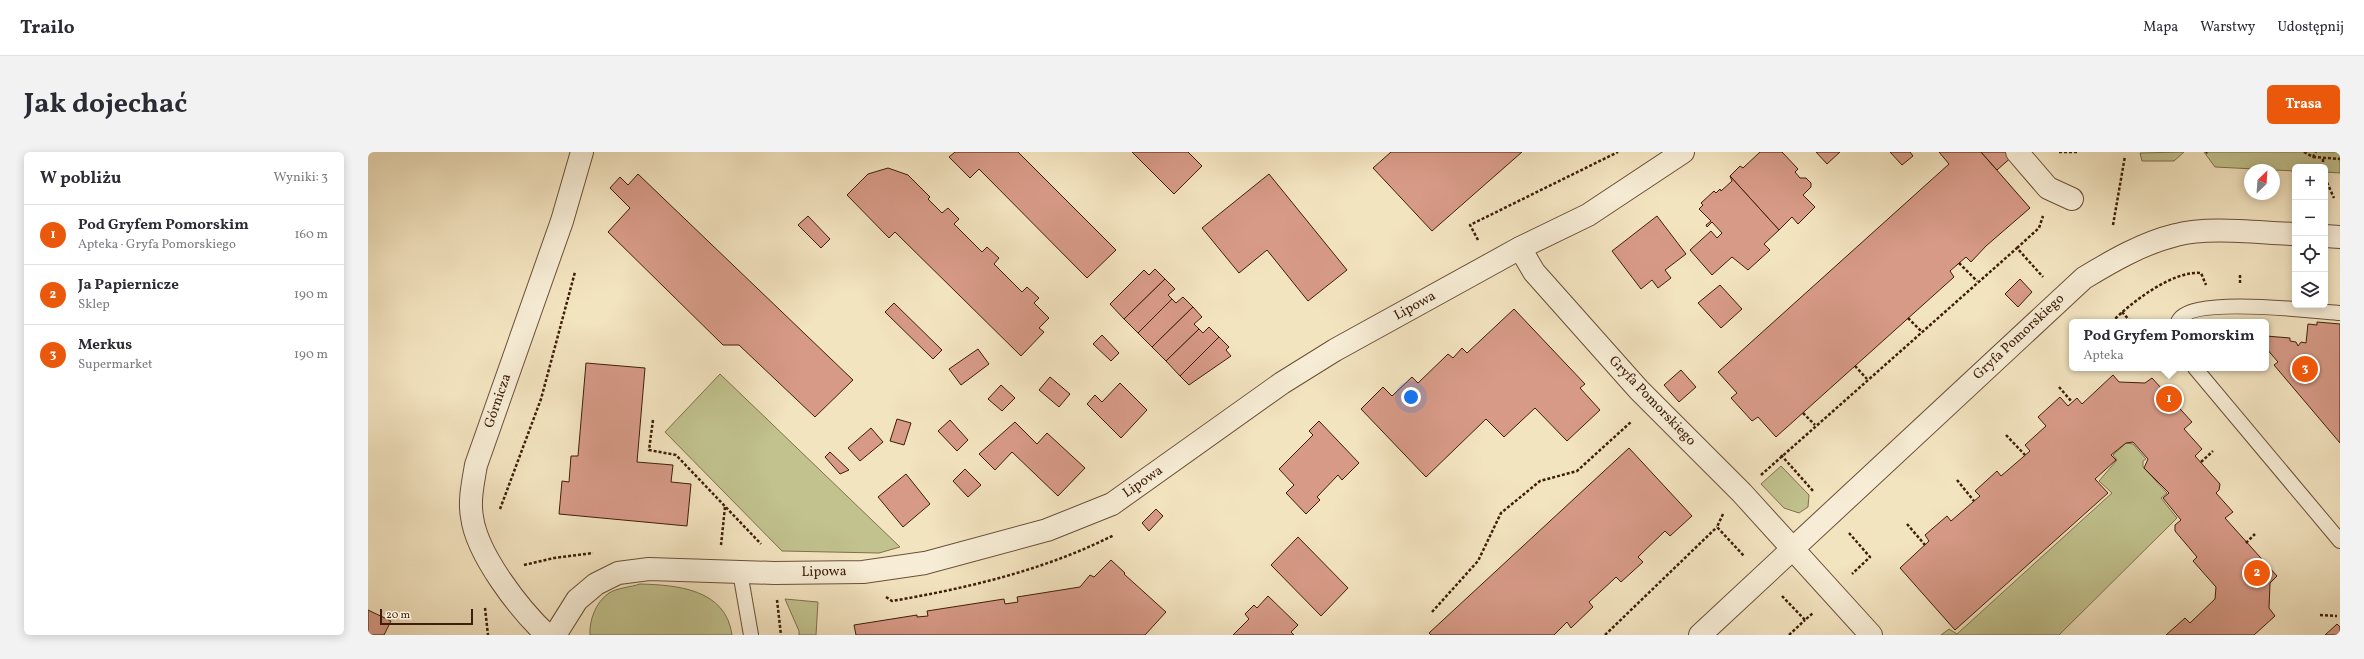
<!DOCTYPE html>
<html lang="pl">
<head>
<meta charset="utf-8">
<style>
	:root { --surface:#fff; --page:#f2f2f3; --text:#2b2b33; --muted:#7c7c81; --line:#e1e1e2; --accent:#ea580c }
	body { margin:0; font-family:Vollkorn,serif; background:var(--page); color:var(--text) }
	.controls { position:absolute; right:12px; top:12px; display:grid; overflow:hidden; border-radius:6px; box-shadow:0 2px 10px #0003 }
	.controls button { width:36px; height:36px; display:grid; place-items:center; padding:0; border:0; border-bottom:1px solid var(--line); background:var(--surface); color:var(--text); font:20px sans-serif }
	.compass { position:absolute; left:1876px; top:12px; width:36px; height:36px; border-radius:50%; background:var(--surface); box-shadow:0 2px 10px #0003; rotate:25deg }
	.scale { position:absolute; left:12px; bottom:10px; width:93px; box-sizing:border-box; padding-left:4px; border:2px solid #3e1e0a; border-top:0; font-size:11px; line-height:14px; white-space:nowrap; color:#3e1e0a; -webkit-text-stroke:3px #f7edd6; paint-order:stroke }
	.you { position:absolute; left:1043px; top:245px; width:14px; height:14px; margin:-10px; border:3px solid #fff; border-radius:50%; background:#1a73e8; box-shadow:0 0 0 6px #1a73e833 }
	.badge { display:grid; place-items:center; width:26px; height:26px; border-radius:50%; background:var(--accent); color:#fff; font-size:13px; font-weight:700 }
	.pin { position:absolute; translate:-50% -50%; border:2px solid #fff; box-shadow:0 1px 4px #0006 }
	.popup { position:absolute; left:1701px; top:167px; width:200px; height:52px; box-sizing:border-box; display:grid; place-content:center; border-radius:6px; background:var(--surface); filter:drop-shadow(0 1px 3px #0005); font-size:13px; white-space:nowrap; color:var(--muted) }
	.popup b { font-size:15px; color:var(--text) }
	.popup::after { content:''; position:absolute; left:50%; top:100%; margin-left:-8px; border:8px solid transparent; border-top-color:var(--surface) }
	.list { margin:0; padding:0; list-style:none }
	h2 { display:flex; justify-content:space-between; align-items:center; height:52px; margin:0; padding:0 16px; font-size:17px }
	h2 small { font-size:13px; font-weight:400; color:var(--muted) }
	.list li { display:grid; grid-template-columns:26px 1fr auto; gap:12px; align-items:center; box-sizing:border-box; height:60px; padding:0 16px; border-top:1px solid var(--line) }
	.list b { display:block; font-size:15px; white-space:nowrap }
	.list p { margin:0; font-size:13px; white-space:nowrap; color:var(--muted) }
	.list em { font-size:13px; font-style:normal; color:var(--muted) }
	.icon { flex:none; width:22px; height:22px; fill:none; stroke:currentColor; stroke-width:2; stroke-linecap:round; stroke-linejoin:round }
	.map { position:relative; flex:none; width:1972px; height:483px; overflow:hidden; border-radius:6px }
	header { display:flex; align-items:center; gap:24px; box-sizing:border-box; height:56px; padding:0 20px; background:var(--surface); border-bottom:1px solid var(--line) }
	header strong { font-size:19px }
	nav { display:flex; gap:22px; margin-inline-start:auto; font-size:14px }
	.intro { display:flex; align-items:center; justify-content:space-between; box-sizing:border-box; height:96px; padding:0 24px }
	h1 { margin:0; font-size:28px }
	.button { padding:10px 18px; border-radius:6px; background:var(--accent); color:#fff; font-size:14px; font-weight:700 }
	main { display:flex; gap:24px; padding:0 24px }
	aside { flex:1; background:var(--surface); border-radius:6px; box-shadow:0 2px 10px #0003 }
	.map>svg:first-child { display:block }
	.green { fill:#c1c28e; stroke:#80704c }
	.building { fill:#d79a87; stroke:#3e1e0a }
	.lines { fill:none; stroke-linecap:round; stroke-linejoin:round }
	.service-casing { stroke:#6b5038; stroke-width:16 }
	.minor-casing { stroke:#6b5038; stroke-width:24 }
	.path { stroke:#3e1e0a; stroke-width:2.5; stroke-dasharray:3 2; stroke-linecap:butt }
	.service { stroke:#f7edd6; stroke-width:14 }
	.minor { stroke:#f7edd6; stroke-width:22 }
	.labels { text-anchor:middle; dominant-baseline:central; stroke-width:3.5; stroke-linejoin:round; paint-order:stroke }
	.street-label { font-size:14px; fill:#3e1e0a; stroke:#f7edd6 }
</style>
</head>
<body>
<header>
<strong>Trailo</strong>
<nav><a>Mapa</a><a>Warstwy</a><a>Udostępnij</a></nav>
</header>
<div class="intro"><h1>Jak dojechać</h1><a class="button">Trasa</a></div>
<main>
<aside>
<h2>W pobliżu<small>Wyniki: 3</small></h2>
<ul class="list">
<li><span class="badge">1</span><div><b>Pod Gryfem Pomorskim</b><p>Apteka · Gryfa Pomorskiego</p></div><em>160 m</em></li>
<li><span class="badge">2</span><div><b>Ja Papiernicze</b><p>Sklep</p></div><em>190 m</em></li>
<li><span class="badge">3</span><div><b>Merkus</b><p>Supermarket</p></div><em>190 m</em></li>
</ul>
</aside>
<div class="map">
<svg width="1972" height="483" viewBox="0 0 1972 483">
	<rect width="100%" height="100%" fill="#f3e4c0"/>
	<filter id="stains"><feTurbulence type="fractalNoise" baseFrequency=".005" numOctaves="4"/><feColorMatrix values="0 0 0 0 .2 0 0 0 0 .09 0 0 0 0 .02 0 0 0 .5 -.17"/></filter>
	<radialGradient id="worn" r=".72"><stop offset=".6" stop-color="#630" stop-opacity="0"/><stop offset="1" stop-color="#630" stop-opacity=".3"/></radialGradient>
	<g class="green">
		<path d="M 1816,0 L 1806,9 L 1774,9 L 1772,1 Z"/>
		<path d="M 1836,0 L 1972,0 L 1972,21 L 1957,20 L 1957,15 L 1927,15 L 1927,19 L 1847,15 Z"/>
		<path d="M 352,222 L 532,395 L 511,401 L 414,399 L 297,280 Z"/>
		<path d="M 1758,291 L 1765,292 L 1778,307 L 1775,309 L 1775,315 L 1799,341 L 1793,346 L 1809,366 L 1691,483 L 1573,483 L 1581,477 L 1589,482 L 1744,341 L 1731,329 L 1749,308 L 1745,303 Z"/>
		<path d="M 1413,314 L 1441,343 L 1440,355 L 1431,361 L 1416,356 L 1393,332 Z"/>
		<path d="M 272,432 C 309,433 358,437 364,483 L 222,483 C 221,468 228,450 241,441 C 249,436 263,435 272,432 Z"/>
		<path d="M 417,447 L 450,450 L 448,483 L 431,483 L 431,479 Z"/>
	</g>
	<g class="building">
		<path d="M 587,0 L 650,0 L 748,98 L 719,126 L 611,17 L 602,26 L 581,5 Z"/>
		<path d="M 764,0 L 820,0 L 834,14 L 806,42 Z"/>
		<path d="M 1023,0 L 1154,0 L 1064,79 L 1005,16 Z"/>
		<path d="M 1392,0 L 1414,0 L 1430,17 L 1427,20 L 1432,26 L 1438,26 L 1443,31 L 1443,35 L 1435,43 L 1447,55 L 1430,72 L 1424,65 L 1411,78 L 1362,24 L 1372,14 L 1375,16 Z"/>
		<path d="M 1448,0 L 1472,0 L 1459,12 Z"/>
		<path d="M 1522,0 L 1542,0 L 1545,4 L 1534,13 Z"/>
		<path d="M 1571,0 L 1613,0 L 1662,56 L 1618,94 L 1603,110 L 1598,105 L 1582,119 L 1586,125 L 1408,285 L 1390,265 L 1384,269 L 1363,246 L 1369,241 L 1350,220 L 1581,12 Z"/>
		<path d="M 1613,0 L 1643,0 L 1646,3 L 1629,18 Z"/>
		<path d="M 520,16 L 540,23 L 562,45 L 560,47 L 574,61 L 580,56 L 591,67 L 586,72 L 614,100 L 619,95 L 631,106 L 626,112 L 654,140 L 659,135 L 671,146 L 666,151 L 681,166 L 671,176 L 676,180 L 653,204 L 527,80 L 521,86 L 479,43 L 500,22 Z"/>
		<path d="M 270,22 L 485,228 L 447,265 L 371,193 L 355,193 L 240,80 L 262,56 L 242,36 L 252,25 L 260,33 Z"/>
		<path d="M 901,22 L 979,118 L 940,149 L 899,98 L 871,121 L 834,76 Z"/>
		<path d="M 1362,24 L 1411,78 L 1396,92 L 1402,98 L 1380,118 L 1364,105 L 1344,123 L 1322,98 L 1343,79 L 1349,86 L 1354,81 L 1344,70 L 1339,75 L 1338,73 L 1343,69 L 1331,57 L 1335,53 L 1333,51 L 1346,39 L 1348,41 L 1352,37 L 1353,39 L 1364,29 Z"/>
		<path d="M 440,64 L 462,87 L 453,96 L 430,73 Z"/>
		<path d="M 1289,64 L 1318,102 L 1297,118 L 1303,126 L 1290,136 L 1284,128 L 1273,137 L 1244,99 Z"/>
		<path d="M 787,117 L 797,127 L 756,167 L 742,152 L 776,118 L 781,123 Z"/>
		<path d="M 797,127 L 807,137 L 800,143 L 804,147 L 770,181 L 756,167 Z"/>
		<path d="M 1652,127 L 1664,140 L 1650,155 L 1637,142 Z"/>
		<path d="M 1352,133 L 1374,157 L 1353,176 L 1330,151 Z"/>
		<path d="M 815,145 L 825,155 L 784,195 L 770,181 L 804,147 L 808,151 Z"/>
		<path d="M 526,151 L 574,198 L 565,207 L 517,160 Z"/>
		<path d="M 825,155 L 834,165 L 826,172 L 831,177 L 798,209 L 784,195 Z"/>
		<path d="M 1146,157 L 1217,232 L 1212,236 L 1232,258 L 1199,289 L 1167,256 L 1136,285 L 1118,267 L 1058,325 L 993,257 L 1015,235 L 1024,244 L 1044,225 L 1050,231 L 1080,202 L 1085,206 L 1094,196 L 1099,201 Z"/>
		<path d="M 1949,170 L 1972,172 L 1972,291 L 1906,213 L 1910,210 L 1898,196 L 1898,184 L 1922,186 L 1922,189 L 1928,190 L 1930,194 L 1933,190 L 1938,191 L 1940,172 L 1949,173 Z"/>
		<path d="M 841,175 L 851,185 L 812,224 L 798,209 L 831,177 L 835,181 Z"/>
		<path d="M 734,183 L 751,201 L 743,209 L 725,192 Z"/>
		<path d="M 851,185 L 861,195 L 858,198 L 863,204 L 821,233 L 812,224 Z"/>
		<path d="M 610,197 L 621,212 L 593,233 L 581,217 Z"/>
		<path d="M 218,211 L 277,216 L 269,310 L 305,313 L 303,330 L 323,332 L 319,374 L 191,362 L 194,329 L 201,330 L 203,304 L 210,304 Z"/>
		<path d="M 1313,218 L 1328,235 L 1311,250 L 1296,233 Z"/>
		<path d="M 1745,223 L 1751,230 L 1777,231 L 1784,226 L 1824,270 L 1816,277 L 1834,297 L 1827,304 L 1852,332 L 1851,338 L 1848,341 L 1865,360 L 1857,366 L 1909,424 L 1902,431 L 1901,456 L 1907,464 L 1886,483 L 1798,483 L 1817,466 L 1822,471 L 1847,447 L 1848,435 L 1825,409 L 1829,405 L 1807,379 L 1807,373 L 1813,368 L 1795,346 L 1801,341 L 1776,316 L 1780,307 L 1765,290 L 1758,291 L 1743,303 L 1748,308 L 1727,327 L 1740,341 L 1587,478 L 1532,416 L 1561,389 L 1557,383 L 1579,364 L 1583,369 L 1612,344 L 1607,339 L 1629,319 L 1633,324 L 1662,299 L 1657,293 L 1678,274 L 1670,265 L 1692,245 L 1700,254 L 1709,246 L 1714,252 Z"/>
		<path d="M 682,225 L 702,242 L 691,255 L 671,238 Z"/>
		<path d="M 752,231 L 779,258 L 753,286 L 719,252 L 727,243 L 734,250 Z"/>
		<path d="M 633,233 L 647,246 L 634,259 L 620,247 Z"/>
		<path d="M 529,267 L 543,271 L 536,293 L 522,289 Z"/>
		<path d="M 582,268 L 600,288 L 589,299 L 570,279 Z"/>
		<path d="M 951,269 L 991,311 L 974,328 L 970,323 L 949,345 L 952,348 L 938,362 L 918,341 L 926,333 L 911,317 L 945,283 L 941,279 Z"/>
		<path d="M 647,270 L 669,292 L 679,281 L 717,316 L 690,344 L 644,300 L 627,318 L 611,302 Z"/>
		<path d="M 503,276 L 515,290 L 492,309 L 480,296 Z"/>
		<path d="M 1261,296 L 1324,364 L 1302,384 L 1297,379 L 1270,405 L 1275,410 L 1253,430 L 1248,425 L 1245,428 L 1221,450 L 1225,455 L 1203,476 L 1199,470 L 1186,483 L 1063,483 L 1061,481 Z"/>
		<path d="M 462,300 L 481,318 L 472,322 L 457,305 Z"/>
		<path d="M 597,317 L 613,333 L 600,345 L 585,329 Z"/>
		<path d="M 538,322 L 562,352 L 535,375 L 510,345 Z"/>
		<path d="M 788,357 L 795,364 L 781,379 L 774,371 Z"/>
		<path d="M 930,385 L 980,436 L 953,464 L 903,413 Z"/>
		<path d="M 743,408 L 757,421 L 756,422 L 798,460 L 777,483 L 488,483 L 486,473 L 549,463 L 549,465 L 560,464 L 559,459 L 636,447 L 637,452 L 650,450 L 649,445 L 712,435 L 722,423 L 726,425 Z"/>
		<path d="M 900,444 L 930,473 L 923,480 L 926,483 L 865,483 L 881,467 L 877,462 L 886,453 L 889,456 Z"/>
		<path d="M 0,458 L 23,469 L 16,483 L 0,483 Z"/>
		<path d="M 1969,472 L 1972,475 L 1972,483 L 1957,483 Z"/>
	</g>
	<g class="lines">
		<defs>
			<g id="service">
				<path d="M 1810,170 C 1820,143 1945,159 1972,161"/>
				<path d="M 1827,216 L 1972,389"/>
				<path d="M 372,420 L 383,483"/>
			</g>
			<g id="minor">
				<path d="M 1649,0 L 1680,36 L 1704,47"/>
				<path d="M 1957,84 L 1972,85"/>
				<path d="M 1152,96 L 1166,120 L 1271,238 L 1374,341 L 1503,483"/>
				<path d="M 179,483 C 152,458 109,403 104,365 C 101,348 105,331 108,313 L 194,69 L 214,0"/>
				<path d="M 187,483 L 209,448 L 228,432 L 250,421 L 281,417 L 406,421 L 495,420 L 557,411 L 679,378 L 744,352 L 914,231 L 967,198 L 1152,96 L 1220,63 L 1315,0"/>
				<path d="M 1332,483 L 1716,126 C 1744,109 1775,91 1808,83 C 1841,74 1892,81 1927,82"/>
			</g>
		</defs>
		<use href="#service" class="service-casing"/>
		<use href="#minor" class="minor-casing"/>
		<g class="path">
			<path d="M 1691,0 L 1710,0"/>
			<path d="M 1936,0 L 1945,5 L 1948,0"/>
			<path d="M 1838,1 L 1839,0"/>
			<path d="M 1945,5 L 1972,7"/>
			<path d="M 1955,15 L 1955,6"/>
			<path d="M 1957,26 L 1966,46"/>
			<path d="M 1745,73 L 1757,4"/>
			<path d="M 1110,88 L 1102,73 L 1250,0"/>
			<path d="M 1649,96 L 1671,76 L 1675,64"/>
			<path d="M 1591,111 L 1609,129"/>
			<path d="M 1872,131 L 1872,122"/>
			<path d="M 1754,160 L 1763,170"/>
			<path d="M 1540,166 L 1553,179"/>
			<path d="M 1744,170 C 1763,150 1806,118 1833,121 L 1838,133"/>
			<path d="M 1487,214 L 1499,227"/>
			<path d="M 1691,235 L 1704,250"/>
			<path d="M 1435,261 L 1447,273"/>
			<path d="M 285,268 L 281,298 L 308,303 L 393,392"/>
			<path d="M 1638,283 L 1657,303"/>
			<path d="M 1413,303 L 1446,340"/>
			<path d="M 1833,310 L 1845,299"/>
			<path d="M 1393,323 L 1649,96 L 1675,125"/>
			<path d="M 1589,328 L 1606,349"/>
			<path d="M 132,357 L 173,247 L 207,120"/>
			<path d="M 1355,362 L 1349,375 L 1376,404"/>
			<path d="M 1539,372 L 1557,393"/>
			<path d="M 1481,381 L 1502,405 L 1484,422"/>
			<path d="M 1878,391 L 1887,382"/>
			<path d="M 353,393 L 357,355"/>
			<path d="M 156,413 L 186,406 L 225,401"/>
			<path d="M 1414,444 L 1437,468 L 1445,461"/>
			<path d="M 518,445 L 524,449 C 600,436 677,418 746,383"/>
			<path d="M 409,448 L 413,483"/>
			<path d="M 117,456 L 120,483"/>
			<path d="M 1064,460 L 1110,409 L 1133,361 L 1172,329 L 1209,319 L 1264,269"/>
			<path d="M 1952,463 L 1969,464"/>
			<path d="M 1237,483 L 1349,375"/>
			<path d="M 1421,483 L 1437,468"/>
		</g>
		<use href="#service" class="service"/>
		<use href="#minor" class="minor"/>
	</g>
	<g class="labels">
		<g class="street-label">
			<text transform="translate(1047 154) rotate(-29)">Lipowa</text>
			<text transform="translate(1651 185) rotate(-43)">Gryfa Pomorskiego</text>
			<text transform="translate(130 249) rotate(-71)">Górnicza</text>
			<text transform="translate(1284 249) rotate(46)">Gryfa Pomorskiego</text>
			<text transform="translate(775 330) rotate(-35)">Lipowa</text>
			<text transform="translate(456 420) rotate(-1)">Lipowa</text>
		</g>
	</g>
	<rect width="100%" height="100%" filter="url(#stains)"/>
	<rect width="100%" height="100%" fill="url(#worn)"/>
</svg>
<div class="controls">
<button>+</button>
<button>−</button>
<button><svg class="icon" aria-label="locate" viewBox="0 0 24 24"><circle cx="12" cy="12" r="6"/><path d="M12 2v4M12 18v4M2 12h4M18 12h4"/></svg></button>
<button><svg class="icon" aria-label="layers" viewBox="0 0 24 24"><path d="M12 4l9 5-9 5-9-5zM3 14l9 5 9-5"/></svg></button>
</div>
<svg class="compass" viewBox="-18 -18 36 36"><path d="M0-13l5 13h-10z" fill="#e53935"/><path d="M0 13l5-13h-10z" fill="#7c7c81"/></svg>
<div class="scale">20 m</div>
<div class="you"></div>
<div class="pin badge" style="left:1801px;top:247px">1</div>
<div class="popup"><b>Pod Gryfem Pomorskim</b>Apteka</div>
<div class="pin badge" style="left:1889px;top:421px">2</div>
<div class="pin badge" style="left:1937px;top:217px">3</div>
</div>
</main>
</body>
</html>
